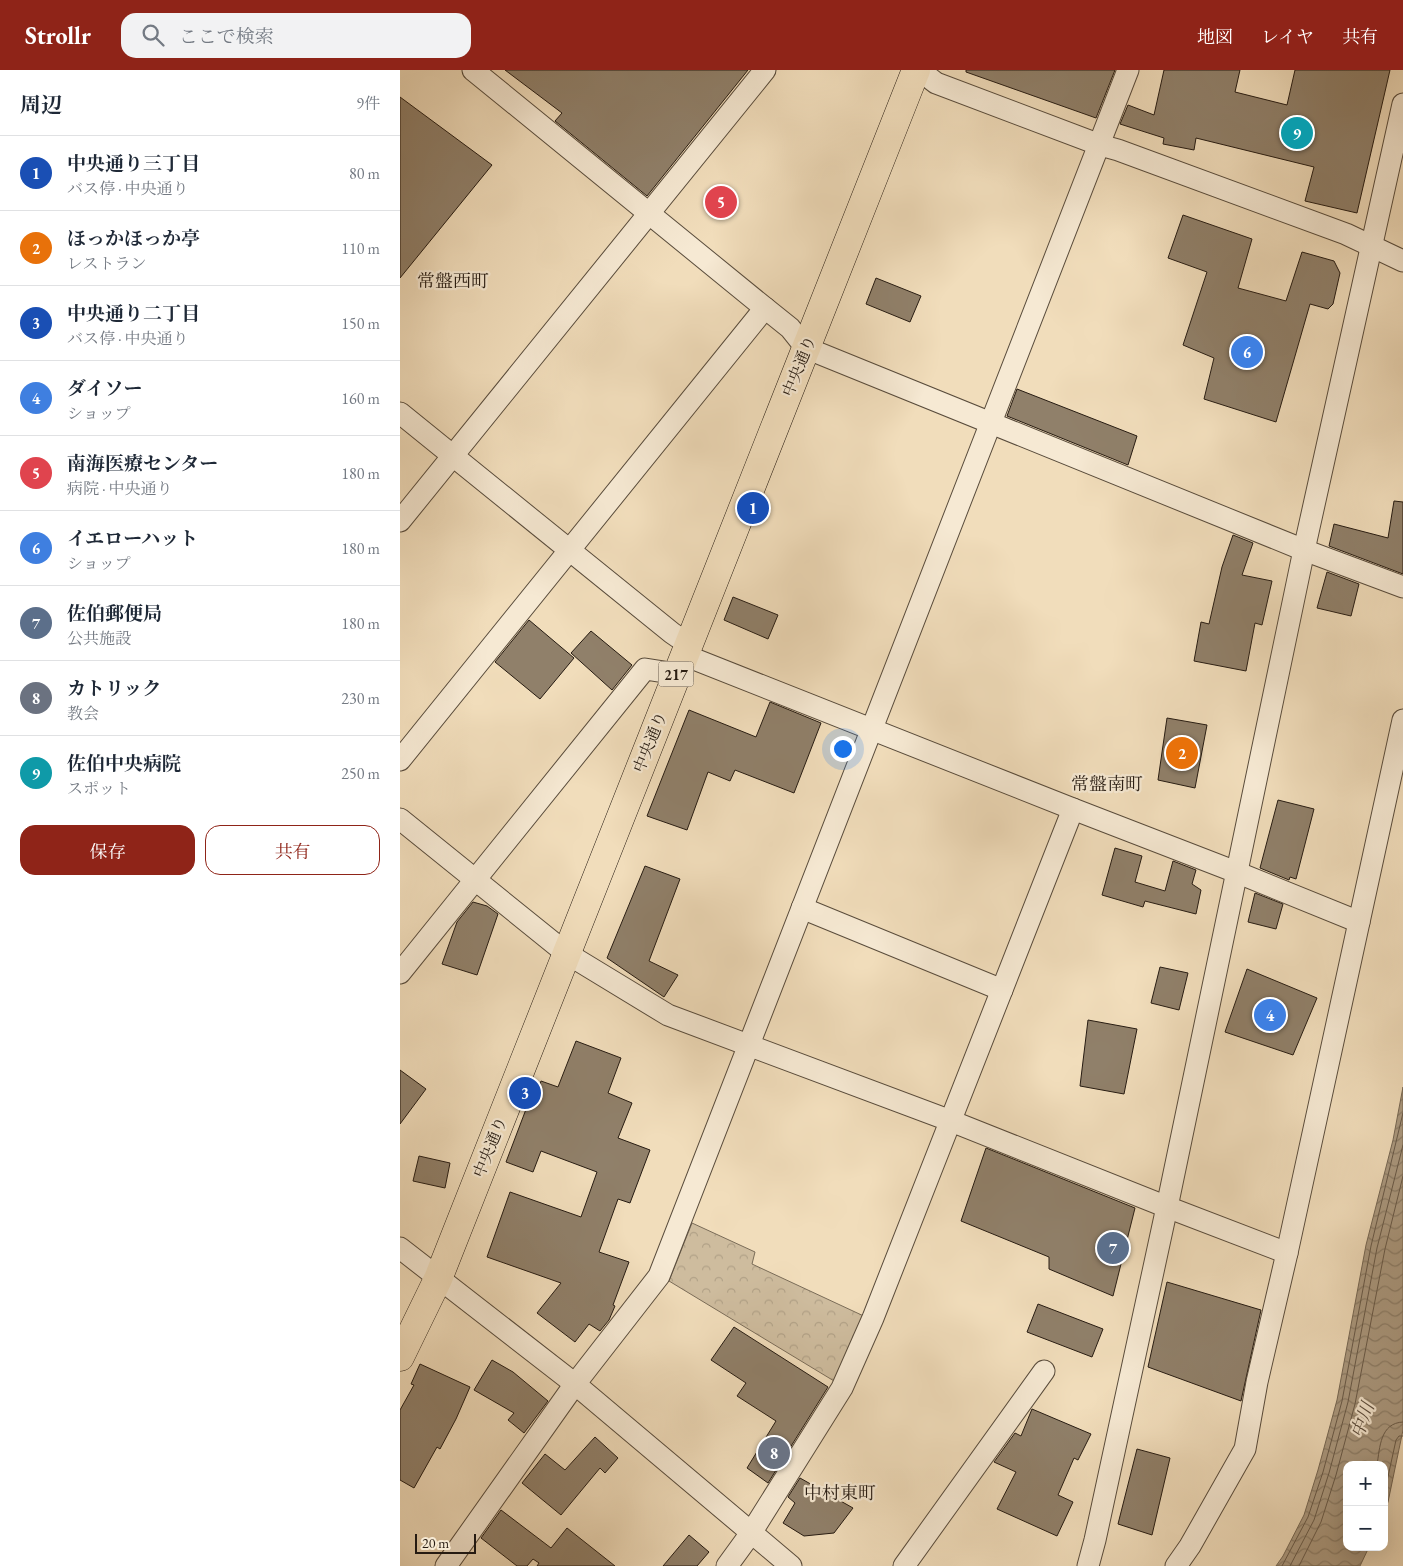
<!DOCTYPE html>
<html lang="ja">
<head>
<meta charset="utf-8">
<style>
	:root { --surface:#fff; --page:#f2f2f3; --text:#1f2937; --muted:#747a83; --line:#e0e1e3; --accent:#8f2418 }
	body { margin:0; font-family:"EB Garamond","Noto Serif JP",serif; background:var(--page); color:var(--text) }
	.controls { position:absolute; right:15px; bottom:15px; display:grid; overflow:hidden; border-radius:10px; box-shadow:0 5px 20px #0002 }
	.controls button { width:45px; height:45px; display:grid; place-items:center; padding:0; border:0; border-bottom:1px solid var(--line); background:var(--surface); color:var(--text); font:25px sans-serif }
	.scale { position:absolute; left:15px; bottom:12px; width:61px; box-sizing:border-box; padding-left:5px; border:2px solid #261b12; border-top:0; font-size:14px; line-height:18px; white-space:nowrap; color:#261b12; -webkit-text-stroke:4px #f6e9d3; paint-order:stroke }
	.you { position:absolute; left:442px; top:678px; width:18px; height:18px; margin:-12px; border:4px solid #fff; border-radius:50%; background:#1a73e8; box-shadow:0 0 0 8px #1a73e833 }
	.badge { display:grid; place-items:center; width:32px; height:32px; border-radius:50%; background:var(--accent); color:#fff; font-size:16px; font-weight:700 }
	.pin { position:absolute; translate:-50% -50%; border:2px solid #fff; box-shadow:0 1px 5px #0006 }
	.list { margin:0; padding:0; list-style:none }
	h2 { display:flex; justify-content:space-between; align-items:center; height:65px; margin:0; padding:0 20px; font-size:21px }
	h2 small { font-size:16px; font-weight:400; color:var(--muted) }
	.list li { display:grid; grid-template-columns:32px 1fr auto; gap:15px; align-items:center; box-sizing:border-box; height:75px; padding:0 20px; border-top:1px solid var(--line) }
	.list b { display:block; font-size:19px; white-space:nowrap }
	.list p { margin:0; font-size:16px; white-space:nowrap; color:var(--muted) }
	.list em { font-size:16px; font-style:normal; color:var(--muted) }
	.actions { display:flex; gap:10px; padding:15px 20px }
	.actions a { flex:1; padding:11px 0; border:1px solid var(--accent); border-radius:15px; text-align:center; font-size:18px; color:var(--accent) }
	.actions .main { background:var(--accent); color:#fff }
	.icon { flex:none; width:28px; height:28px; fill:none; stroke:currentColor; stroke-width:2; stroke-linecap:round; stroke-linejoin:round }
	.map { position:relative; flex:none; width:1003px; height:1496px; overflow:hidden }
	header { display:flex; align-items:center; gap:30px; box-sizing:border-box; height:70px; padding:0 25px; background:var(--accent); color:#fff }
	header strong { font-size:24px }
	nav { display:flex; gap:28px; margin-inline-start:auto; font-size:18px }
	.search { width:350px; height:45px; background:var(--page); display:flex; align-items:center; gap:12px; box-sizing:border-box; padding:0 18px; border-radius:15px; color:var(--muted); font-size:19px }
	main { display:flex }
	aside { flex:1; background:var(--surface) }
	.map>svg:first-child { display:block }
	.forest { fill:url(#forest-crowns); stroke:#7a6c58 }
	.water { fill:url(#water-waves); stroke:#766855 }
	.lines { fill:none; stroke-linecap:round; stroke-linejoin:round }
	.shore { stroke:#695b4a; stroke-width:1 }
	.building { fill:#90806a; stroke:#261b12 }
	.minor-casing { stroke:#594c3c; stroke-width:23 }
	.highway-casing { stroke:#261b12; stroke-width:29 }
	.minor { stroke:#f6e9d3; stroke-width:21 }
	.highway { stroke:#f1ddbb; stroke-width:28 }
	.labels { text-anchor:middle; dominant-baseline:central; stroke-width:4.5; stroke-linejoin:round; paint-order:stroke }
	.shield { fill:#f6e9d3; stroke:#64594c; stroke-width:1 }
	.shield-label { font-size:15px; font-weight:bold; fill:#261b12 }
	.street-label { font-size:16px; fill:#261b12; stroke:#f6e9d3 }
	.neighbourhood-label { font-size:18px; fill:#261b12; stroke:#f6e9d3 }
	.water-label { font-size:18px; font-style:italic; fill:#5c4e3f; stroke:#f6e9d3 }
</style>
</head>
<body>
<header>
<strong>Strollr</strong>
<div class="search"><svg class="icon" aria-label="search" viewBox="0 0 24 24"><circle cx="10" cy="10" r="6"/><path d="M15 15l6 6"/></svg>ここで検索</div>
<nav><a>地図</a><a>レイヤ</a><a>共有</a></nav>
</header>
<main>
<aside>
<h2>周辺<small>9件</small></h2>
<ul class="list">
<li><span class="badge" style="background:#1a4fb4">1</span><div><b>中央通り三丁目</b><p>バス停 · 中央通り</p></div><em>80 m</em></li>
<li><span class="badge" style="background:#e8710a">2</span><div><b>ほっかほっか亭</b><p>レストラン</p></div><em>110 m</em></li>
<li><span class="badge" style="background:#1a4fb4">3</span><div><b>中央通り二丁目</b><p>バス停 · 中央通り</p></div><em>150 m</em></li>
<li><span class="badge" style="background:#3f7fe0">4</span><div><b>ダイソー</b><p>ショップ</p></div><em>160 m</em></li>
<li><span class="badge" style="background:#e0444e">5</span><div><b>南海医療センター</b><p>病院 · 中央通り</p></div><em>180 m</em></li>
<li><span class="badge" style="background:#3f7fe0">6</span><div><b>イエローハット</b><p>ショップ</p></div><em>180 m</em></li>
<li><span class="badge" style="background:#5c6f8a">7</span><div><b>佐伯郵便局</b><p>公共施設</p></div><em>180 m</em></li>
<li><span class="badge" style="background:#6b7280">8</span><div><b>カトリック</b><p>教会</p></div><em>230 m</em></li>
<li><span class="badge" style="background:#0f9aa8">9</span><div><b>佐伯中央病院</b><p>スポット</p></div><em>250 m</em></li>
</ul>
<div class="actions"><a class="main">保存</a><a>共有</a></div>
</aside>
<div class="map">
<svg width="1003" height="1496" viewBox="0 0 1003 1496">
	<defs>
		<pattern id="forest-crowns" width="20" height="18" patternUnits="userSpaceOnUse" patternTransform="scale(1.25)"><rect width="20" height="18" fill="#cebc9e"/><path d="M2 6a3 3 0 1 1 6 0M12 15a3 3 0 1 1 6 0" fill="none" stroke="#b1a187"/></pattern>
		<pattern id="water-waves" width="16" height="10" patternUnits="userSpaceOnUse" patternTransform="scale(1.25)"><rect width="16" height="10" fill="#ac9b82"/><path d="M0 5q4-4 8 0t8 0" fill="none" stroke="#8c7e69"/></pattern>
	</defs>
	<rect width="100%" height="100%" fill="#f1ddbb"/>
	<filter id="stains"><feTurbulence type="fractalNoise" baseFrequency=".004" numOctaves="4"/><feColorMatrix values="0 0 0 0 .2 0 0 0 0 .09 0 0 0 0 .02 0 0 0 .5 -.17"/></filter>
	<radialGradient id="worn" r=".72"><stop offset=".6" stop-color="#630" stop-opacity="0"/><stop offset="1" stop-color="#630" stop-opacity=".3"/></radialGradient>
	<path class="forest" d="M 292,1153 L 355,1182 L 352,1194 L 468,1248 L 439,1314 L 269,1211 Z"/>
	<path class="water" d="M 1003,1017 L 1003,1360 L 988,1432 L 984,1441 L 984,1395 L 947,1395 L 947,1477 L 969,1477 L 960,1496 L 876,1496 L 883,1486 L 904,1445 L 918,1400 L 937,1330 L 966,1175 L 993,1070 Z"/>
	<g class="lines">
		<g class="shore">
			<path d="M 977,1395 C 980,1377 980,1353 1003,1352"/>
			<path d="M 984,1425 L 996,1370 L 999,1366 L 1003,1366"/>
			<path d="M 882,1496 L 908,1447 L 923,1402 L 942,1331 L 971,1176 L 1003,1043"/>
			<path d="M 890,1496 L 914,1450 L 929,1403 L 948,1332 L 977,1178 L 1003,1075"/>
			<path d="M 899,1496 L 921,1452 L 936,1405 L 955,1334 L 985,1179 L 1003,1106"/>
		</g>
	</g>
	<g class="building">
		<path d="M 105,0 L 348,0 L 247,126 L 155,51 L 162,43 Z"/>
		<path d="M 566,0 L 715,0 L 696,48 L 566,2 Z"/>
		<path d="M 764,0 L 840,0 L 835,22 L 887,35 L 895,0 L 990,0 L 957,143 L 905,131 L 914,97 L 796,68 L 794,80 L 763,74 L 764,68 L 720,54 L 728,35 L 754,45 Z"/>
		<path d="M 0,27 L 92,95 L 0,208 Z"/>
		<path d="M 783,145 L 852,169 L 838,218 L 886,231 L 902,182 L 934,191 L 940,203 L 933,234 L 928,239 L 910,234 L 876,352 L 804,329 L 814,288 L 783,275 L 807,202 L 768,188 Z"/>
		<path d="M 476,208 L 521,226 L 510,252 L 466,234 Z"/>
		<path d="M 617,319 L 737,366 L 728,395 L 607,346 Z"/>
		<path d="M 994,431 L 1003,432 L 1003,504 L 929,476 L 934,454 L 988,468 Z"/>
		<path d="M 833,465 L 853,473 L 842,505 L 872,511 L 862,555 L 855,553 L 846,601 L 794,591 L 801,552 L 809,554 L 822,497 Z"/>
		<path d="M 927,502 L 959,514 L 951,546 L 917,538 Z"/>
		<path d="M 333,527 L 378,545 L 368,569 L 324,550 Z"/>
		<path d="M 129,550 L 174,588 L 140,629 L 95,592 Z"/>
		<path d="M 191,561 L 232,595 L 212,620 L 171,583 Z"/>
		<path d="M 370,632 L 421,653 L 394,723 L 335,700 L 330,711 L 308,702 L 287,760 L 247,746 L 289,640 L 356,667 Z"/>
		<path d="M 767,648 L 807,655 L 795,718 L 758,710 Z"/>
		<path d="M 878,730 L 914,739 L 896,809 L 890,807 L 889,810 L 860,798 Z"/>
		<path d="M 715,778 L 742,786 L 735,812 L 765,821 L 773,791 L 796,800 L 792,814 L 801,820 L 796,844 L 745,831 L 743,837 L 702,825 Z"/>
		<path d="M 245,796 L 280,809 L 249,891 L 278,905 L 264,927 L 207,888 Z"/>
		<path d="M 855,823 L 883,834 L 876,859 L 848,852 Z"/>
		<path d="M 73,832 L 87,836 L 98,844 L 77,905 L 42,894 L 57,852 Z"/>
		<path d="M 760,897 L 788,903 L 779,940 L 751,933 Z"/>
		<path d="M 847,899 L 917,928 L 893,985 L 825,962 Z"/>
		<path d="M 688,950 L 737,959 L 724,1024 L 680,1016 Z"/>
		<path d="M 176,971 L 221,988 L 208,1023 L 232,1033 L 218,1068 L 250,1080 L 230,1133 L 218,1129 L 199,1182 L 229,1192 L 213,1235 L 215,1236 L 209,1250 L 200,1261 L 189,1254 L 175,1272 L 137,1243 L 161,1213 L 87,1187 L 110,1122 L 181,1147 L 197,1102 L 141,1081 L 133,1102 L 106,1092 L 128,1034 L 132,1035 L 141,1011 L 158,1017 Z"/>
		<path d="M 0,1000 L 26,1019 L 0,1054 Z"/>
		<path d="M 586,1078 L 735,1138 L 713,1226 L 649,1199 L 649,1187 L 561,1151 Z"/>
		<path d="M 19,1086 L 50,1093 L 45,1118 L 13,1111 Z"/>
		<path d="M 767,1212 L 861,1240 L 841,1331 L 748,1297 Z"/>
		<path d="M 638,1234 L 703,1259 L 692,1287 L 627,1262 Z"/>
		<path d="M 334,1257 L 428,1317 L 368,1413 L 347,1398 L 376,1351 L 337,1326 L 346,1313 L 311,1290 Z"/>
		<path d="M 92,1290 L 113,1302 L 148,1331 L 124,1363 L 108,1350 L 114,1343 L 74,1320 Z"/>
		<path d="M 20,1294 L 70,1317 L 56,1349 L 40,1379 L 37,1377 L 14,1418 L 0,1410 L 0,1340 L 14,1315 L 11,1314 Z"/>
		<path d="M 632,1339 L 691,1364 L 678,1390 L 674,1388 L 658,1425 L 673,1432 L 657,1466 L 597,1439 L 616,1402 L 594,1392 L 615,1363 L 621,1366 Z"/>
		<path d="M 195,1367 L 218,1388 L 205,1403 L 200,1398 L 161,1445 L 122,1413 L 145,1384 L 165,1400 Z"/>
		<path d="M 737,1379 L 770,1388 L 752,1465 L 718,1454 Z"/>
		<path d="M 400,1408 L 453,1438 L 434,1463 L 404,1466 L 383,1453 L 395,1433 L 388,1427 Z"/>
		<path d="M 101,1440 L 151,1478 L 167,1458 L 215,1496 L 137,1496 L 139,1493 L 133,1489 L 127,1496 L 117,1496 L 81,1468 Z"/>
		<path d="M 289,1465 L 309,1482 L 297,1496 L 263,1496 Z"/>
	</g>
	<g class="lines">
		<defs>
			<g id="minor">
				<path d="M 73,0 L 365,238 L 390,258 L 406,278 L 904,480 L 1003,517"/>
				<path d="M 519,0 L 536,13 L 700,75 L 718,80 L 946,164 L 1003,191"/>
				<path d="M 0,343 L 272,563 L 288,574"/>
				<path d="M 0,451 L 365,0"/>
				<path d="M 284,585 L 673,739 L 836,802 L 959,852"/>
				<path d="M 0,690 L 365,238"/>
				<path d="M 0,749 L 166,883 L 268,945 L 551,1051 L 767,1137 L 887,1183"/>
				<path d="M 402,838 L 602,920"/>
				<path d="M 0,903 L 245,599 L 277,604"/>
				<path d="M 0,1178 L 175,1314 L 391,1496"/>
				<path d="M 46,1496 L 175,1314 L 259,1206 L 728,0"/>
				<path d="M 327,1496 L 351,1463 L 442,1318 L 473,1248 L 673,739"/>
				<path d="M 504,1496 L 644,1301"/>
				<path d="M 688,1496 L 695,1470 L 767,1137 L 904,480 L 1003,34"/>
				<path d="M 776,1496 L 790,1476 L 845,1379 L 857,1312 L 887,1183 L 1003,650"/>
			</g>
			<path id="highway" d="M 0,1287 L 38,1209 L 516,0"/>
		</defs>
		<use href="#minor" class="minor-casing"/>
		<use href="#highway" class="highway-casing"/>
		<use href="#minor" class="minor"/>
		<use href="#highway" class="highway"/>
	</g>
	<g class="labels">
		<rect class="shield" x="258.5" y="591.5" width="35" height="25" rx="4"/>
		<g class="shield-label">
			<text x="276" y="604">217</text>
		</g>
		<g class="street-label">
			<text transform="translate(399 296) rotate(-68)">中央通り</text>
			<text transform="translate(250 672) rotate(-68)">中央通り</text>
			<text transform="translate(90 1077) rotate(-68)">中央通り</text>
		</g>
		<g class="neighbourhood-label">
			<text x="53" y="210">常盤西町</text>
			<text x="707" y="713">常盤南町</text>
			<text x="440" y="1422">中村東町</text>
		</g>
		<g class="water-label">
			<text transform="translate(962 1350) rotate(-70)">中川</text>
		</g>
	</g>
	<rect width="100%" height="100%" filter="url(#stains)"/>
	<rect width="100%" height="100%" fill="url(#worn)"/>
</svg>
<div class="controls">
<button>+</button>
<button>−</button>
</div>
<div class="scale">20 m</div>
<div class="you"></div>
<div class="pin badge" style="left:353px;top:438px;background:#1a4fb4">1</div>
<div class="pin badge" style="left:782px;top:683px;background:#e8710a">2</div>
<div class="pin badge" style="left:125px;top:1023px;background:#1a4fb4">3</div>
<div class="pin badge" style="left:870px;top:945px;background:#3f7fe0">4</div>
<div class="pin badge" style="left:321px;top:132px;background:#e0444e">5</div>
<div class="pin badge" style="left:847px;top:282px;background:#3f7fe0">6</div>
<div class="pin badge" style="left:713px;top:1178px;background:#5c6f8a">7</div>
<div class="pin badge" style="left:374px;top:1383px;background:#6b7280">8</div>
<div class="pin badge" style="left:897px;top:63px;background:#0f9aa8">9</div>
</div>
</main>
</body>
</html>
